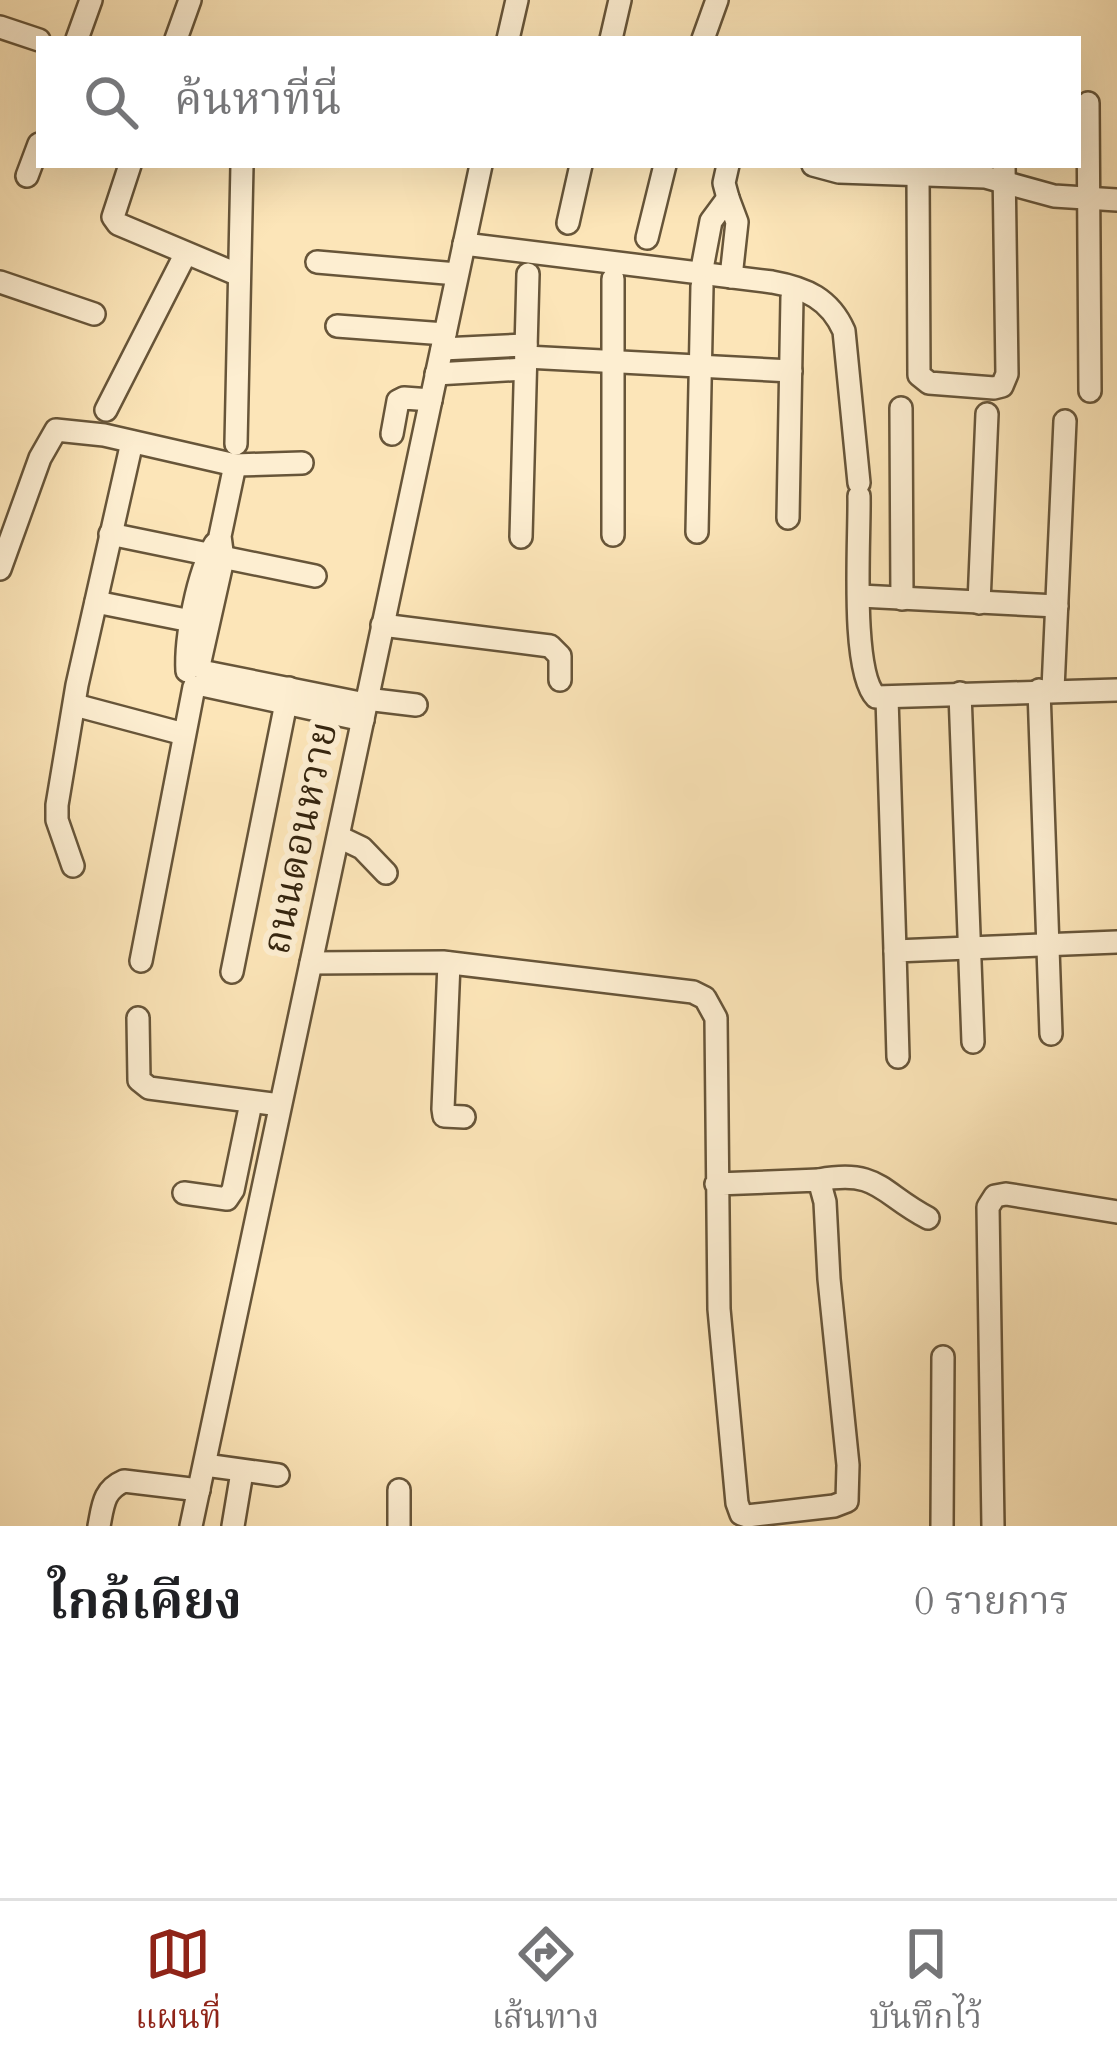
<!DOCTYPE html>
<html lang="th">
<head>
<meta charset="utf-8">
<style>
	:root { --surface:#fff; --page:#f6f6f6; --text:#202124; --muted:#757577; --line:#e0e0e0; --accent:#8f2418 }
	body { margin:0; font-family:Cardo,"Noto Serif Thai",serif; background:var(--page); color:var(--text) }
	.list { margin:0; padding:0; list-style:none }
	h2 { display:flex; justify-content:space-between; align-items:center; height:156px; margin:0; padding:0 48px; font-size:51px }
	h2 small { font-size:39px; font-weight:400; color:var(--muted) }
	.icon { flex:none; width:66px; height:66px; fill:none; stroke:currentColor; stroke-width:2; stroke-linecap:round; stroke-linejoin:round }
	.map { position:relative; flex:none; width:1117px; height:1526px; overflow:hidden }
	.search { position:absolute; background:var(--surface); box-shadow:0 12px 48px #0002; left:36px; right:36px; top:36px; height:132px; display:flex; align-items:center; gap:30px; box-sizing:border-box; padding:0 42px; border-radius:0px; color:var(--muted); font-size:45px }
	.sheet { height:372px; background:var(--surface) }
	nav { display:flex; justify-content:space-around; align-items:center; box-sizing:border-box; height:168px; border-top:3px solid var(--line); background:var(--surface); font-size:33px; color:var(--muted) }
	nav a { display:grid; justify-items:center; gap:6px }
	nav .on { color:var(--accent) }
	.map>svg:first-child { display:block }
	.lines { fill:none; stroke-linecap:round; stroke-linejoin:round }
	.minor-casing { stroke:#675539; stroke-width:26 }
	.minor { stroke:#fdeed1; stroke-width:21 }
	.labels { text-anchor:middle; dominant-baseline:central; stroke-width:12; stroke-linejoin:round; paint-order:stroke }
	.street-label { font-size:39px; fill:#35250f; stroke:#fdeed1 }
</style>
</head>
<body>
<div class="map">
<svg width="1117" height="1526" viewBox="0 0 1117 1526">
	<rect width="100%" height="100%" fill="#fce5b8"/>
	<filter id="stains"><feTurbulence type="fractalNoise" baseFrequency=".00167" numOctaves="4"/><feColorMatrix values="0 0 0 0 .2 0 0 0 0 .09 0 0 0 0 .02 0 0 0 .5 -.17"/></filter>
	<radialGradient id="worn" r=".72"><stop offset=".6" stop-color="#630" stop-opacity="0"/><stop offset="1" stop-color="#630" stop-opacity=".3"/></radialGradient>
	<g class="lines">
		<defs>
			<g id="minor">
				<path d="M 0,27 L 39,40"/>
				<path d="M 77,39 L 91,0"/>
				<path d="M 176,39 L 190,0"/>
				<path d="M 508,39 L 517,0"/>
				<path d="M 611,39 L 620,0"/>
				<path d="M 703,39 L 717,0"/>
				<path d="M 1088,103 L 1090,391"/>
				<path d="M 130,165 L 113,217 L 118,224 L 239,275"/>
				<path d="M 728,165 L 724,183 L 728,198"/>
				<path d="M 813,165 L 839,172 L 985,177 L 1054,196 L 1117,200"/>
				<path d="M 918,175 L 919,375 L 929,383 L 994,388 L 1002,386 L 1007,374 L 1004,165"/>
				<path d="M 27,176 L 39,144"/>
				<path d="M 568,223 L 581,165"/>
				<path d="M 647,238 L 665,165"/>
				<path d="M 464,244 L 772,282 C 806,288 830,299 844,331 L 859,483"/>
				<path d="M 317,262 L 457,274"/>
				<path d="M 701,274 L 711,221 L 728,198 L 737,222 L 731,277"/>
				<path d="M 0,282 L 94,314"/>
				<path d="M 337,326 L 445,334"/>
				<path d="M 442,349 L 526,345"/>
				<path d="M 526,357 L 791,371"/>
				<path d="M 436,374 L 525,369"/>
				<path d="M 901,408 L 902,599"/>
				<path d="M 106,410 L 185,255"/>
				<path d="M 392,434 L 398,401 L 404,398 L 431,400"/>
				<path d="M 236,444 L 242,165"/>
				<path d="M 859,496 C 860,537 850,671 876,697 L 1117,690"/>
				<path d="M 788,518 L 792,297"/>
				<path d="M 697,532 L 702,286"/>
				<path d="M 110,534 L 315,576"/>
				<path d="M 613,535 L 613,279"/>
				<path d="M 521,537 L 528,274"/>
				<path d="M 0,569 L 40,458 L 56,430 L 104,435 L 235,465 L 302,463"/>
				<path d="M 860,596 L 1057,606"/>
				<path d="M 96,602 L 201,623"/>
				<path d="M 979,603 L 987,414"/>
				<path d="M 382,625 L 550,646 L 560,656 L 560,680"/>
				<path d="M 199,666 L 223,559 L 220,536 L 235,465"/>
				<path d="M 187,671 C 185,638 198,572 215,544"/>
				<path d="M 206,672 L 365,704"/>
				<path d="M 202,685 L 363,720"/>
				<path d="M 1053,689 L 1065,421"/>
				<path d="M 1039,690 L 1051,1034"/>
				<path d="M 960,693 L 973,1042"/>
				<path d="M 887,698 L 895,951"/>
				<path d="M 366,699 L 416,705"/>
				<path d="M 75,705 L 184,734"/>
				<path d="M 339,837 L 362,848 L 386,873"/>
				<path d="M 73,866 L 57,820 L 57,805 L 77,685 L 132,442"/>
				<path d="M 141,961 L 194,687"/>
				<path d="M 311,963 L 443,962 L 693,992 L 705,998 L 716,1018 L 719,1309 L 737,1503 L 741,1514 L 747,1516 L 834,1506 L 847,1501 L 848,1465 L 829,1279 L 825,1202 L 819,1180 L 716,1184"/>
				<path d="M 449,963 L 443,1109 L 444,1116 L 464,1117"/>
				<path d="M 232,972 L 289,688"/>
				<path d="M 138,1018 L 139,1080 L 149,1088 L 280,1105"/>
				<path d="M 898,1057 L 895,951 L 1117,942"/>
				<path d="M 819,1180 C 879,1169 880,1193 928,1218"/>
				<path d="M 184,1193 L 227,1199 L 233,1190 L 251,1103"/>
				<path d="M 205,1465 L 278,1475"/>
				<path d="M 99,1526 C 103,1506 103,1490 124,1481 L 199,1490"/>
				<path d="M 191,1526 L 481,165"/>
				<path d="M 233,1526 L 242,1472"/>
				<path d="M 399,1526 L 399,1490"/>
				<path d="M 942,1526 L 943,1357"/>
				<path d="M 993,1526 L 988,1207 L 995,1196 L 1006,1194 L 1117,1212"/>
			</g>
		</defs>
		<use href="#minor" class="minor-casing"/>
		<use href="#minor" class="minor"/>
	</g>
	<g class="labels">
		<g class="street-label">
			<text transform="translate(300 838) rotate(-78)">ถนนดอนหวาย</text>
		</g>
	</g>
	<rect width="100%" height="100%" filter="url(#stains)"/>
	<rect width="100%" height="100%" fill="url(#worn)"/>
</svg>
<div class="search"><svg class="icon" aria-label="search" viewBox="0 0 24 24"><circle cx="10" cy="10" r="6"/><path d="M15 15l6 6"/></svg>ค้นหาที่นี่</div>
</div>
<section class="sheet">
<h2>ใกล้เคียง<small>0 รายการ</small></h2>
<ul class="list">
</ul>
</section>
<nav>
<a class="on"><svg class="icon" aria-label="map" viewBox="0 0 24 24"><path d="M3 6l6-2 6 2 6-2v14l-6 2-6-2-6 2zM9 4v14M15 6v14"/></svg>แผนที่</a>
<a><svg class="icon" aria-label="directions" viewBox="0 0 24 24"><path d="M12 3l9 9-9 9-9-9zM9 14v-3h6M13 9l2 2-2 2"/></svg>เส้นทาง</a>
<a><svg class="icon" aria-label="saved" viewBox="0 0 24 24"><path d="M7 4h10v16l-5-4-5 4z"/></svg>บันทึกไว้</a>
</nav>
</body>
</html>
